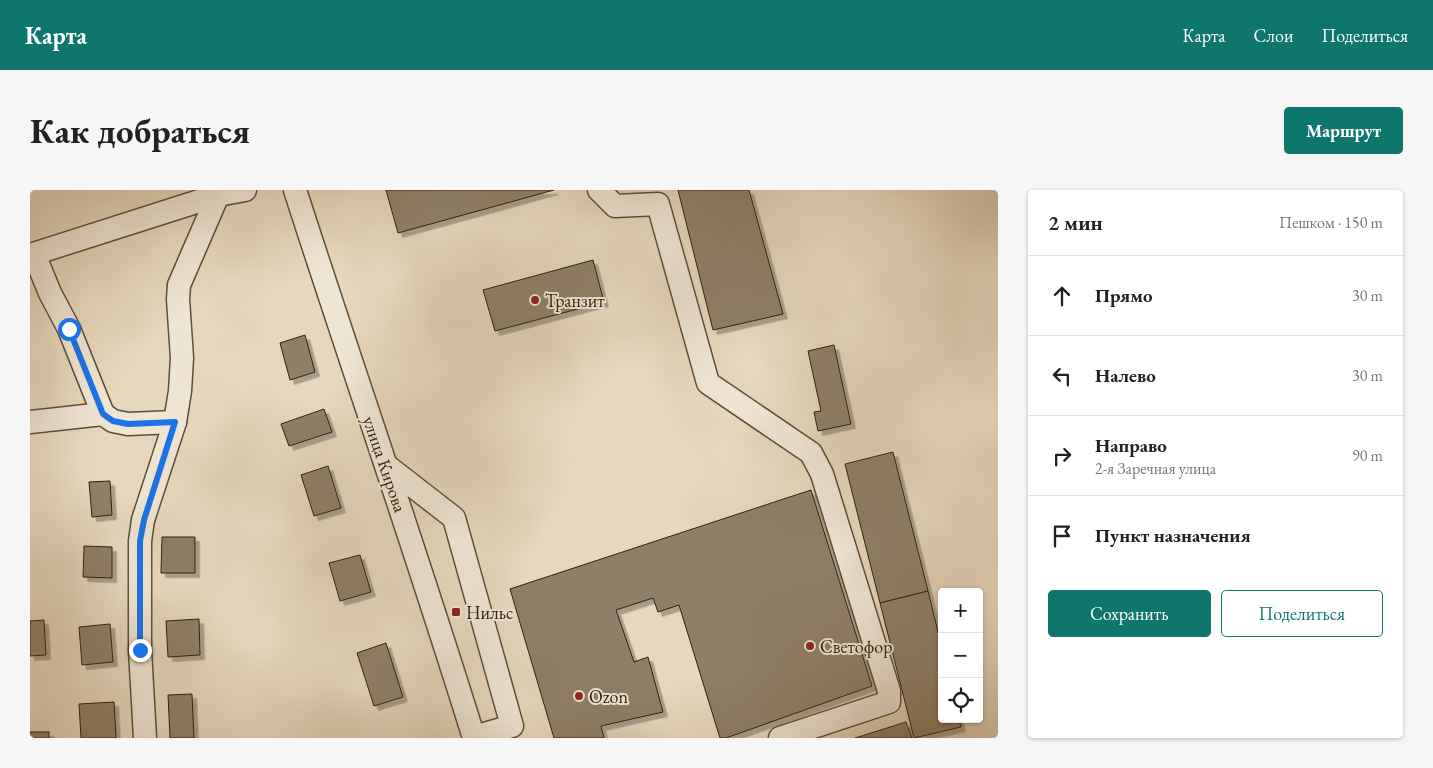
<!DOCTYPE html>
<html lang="ru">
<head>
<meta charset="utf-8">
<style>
	:root { --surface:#fff; --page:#f6f6f6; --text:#222; --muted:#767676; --line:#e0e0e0; --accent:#0f766e }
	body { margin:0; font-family:"EB Garamond",serif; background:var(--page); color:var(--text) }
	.controls { position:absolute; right:15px; bottom:15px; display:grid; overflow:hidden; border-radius:5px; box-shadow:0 1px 4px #0004 }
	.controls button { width:45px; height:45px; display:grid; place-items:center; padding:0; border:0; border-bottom:1px solid var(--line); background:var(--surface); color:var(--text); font:25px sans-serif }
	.stop { position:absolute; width:15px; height:15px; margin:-11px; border:4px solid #1a73e8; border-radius:50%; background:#fff }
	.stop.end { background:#1a73e8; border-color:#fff; box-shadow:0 1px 5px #0008 }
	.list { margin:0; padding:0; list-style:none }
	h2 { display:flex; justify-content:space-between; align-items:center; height:65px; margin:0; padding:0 20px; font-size:21px }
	h2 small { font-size:16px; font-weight:400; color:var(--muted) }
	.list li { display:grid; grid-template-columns:32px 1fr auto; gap:15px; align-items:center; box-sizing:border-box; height:80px; padding:0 20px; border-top:1px solid var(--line) }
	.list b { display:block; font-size:19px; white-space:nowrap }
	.list p { margin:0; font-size:16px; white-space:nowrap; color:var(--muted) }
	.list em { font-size:16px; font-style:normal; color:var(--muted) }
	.actions { display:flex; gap:10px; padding:15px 20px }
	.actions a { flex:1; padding:11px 0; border:1px solid var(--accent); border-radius:5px; text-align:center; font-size:18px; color:var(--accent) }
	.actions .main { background:var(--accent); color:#fff }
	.icon { flex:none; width:28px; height:28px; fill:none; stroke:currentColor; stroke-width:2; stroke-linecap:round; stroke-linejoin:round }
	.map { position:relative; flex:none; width:968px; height:548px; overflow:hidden; border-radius:5px }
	header { display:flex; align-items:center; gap:30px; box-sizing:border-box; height:70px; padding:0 25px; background:var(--accent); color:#fff }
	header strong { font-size:24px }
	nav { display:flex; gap:28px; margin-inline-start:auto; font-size:18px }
	.intro { display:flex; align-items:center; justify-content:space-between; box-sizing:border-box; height:120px; padding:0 30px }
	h1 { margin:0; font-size:35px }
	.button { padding:12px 22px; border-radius:5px; background:var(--accent); color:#fff; font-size:18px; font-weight:700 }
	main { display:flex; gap:30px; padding:0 30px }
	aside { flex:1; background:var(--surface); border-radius:5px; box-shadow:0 1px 4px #0004 }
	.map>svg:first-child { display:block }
	.building { fill:#8f7f66; stroke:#2f2009; filter:url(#shadow) }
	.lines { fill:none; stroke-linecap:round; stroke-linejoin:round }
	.minor-casing { stroke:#5d4e36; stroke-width:25 }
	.minor { stroke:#efe5d3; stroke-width:22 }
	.route { stroke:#1a73e8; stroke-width:6 }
	.poi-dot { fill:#8f2418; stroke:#efe5d3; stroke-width:2 }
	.labels { text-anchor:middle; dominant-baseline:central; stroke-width:4; stroke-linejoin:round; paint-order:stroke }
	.poi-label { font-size:18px; fill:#2f2009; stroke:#efe5d3; text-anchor:start }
	.street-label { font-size:18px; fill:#2f2009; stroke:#efe5d3 }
</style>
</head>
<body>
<header>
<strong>Карта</strong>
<nav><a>Карта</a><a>Слои</a><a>Поделиться</a></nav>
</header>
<div class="intro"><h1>Как добраться</h1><a class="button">Маршрут</a></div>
<main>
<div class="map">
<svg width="968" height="548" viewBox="0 0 968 548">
	<defs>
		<filter id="shadow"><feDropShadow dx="4.5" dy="4.5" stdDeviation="0" flood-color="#0004"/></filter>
	</defs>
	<rect width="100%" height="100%" fill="#e7d7bc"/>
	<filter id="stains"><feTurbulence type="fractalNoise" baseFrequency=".004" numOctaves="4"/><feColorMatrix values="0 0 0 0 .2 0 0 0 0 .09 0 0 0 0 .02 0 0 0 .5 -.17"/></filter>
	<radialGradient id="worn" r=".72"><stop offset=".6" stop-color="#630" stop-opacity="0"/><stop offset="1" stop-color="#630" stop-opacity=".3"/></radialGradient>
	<g class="building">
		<path d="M 356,0 L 524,0 L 368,43 Z"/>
		<path d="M 648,0 L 719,0 L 753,124 L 683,140 Z"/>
		<path d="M 563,70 L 574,112 L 465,141 L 453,100 Z"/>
		<path d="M 275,145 L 285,182 L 260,190 L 250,153 Z"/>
		<path d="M 804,155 L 821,234 L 788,241 L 784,222 L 791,221 L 778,161 Z"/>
		<path d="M 294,219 L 302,242 L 259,256 L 251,234 Z"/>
		<path d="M 863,262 L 898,401 L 850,413 L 815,274 Z"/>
		<path d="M 298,276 L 311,318 L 284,326 L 271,285 Z"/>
		<path d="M 80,291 L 82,325 L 62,327 L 59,292 Z"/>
		<path d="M 781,300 L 842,496 L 696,548 L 690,548 L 649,415 L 628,422 L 623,408 L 586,420 L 604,472 L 618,467 L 633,522 L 571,536 L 574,548 L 524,548 L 480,399 Z"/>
		<path d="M 132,347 L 165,347 L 165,383 L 131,383 Z"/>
		<path d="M 54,356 L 82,357 L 82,388 L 53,387 Z"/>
		<path d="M 330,365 L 341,402 L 310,411 L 299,373 Z"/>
		<path d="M 898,401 L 912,458 L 912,529 L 929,529 L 931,537 L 884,548 L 850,413 Z"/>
		<path d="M 169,429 L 170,465 L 138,467 L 136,431 Z"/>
		<path d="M 14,430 L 16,465 L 0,466 L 0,431 Z"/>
		<path d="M 80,434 L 83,472 L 52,475 L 49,437 Z"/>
		<path d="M 356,453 L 373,507 L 344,516 L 327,463 Z"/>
		<path d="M 162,504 L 164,548 L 140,548 L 138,505 Z"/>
		<path d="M 84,512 L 86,548 L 51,548 L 49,514 Z"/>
		<path d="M 876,532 L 882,548 L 825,548 Z"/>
		<rect x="0" y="542" width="19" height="6"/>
	</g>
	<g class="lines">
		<defs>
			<g id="minor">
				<path d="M 265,0 C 324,183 387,364 444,548"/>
				<path d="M 569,0 L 585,16 L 628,14 L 678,193 L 781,263 L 792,284 L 859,501 L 859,512 L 750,548"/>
				<path d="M 4,64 L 20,103 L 39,139 L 73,224 L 83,231 L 98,234 L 145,232"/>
				<path d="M 0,65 L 188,5 L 215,0"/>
				<path d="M 0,232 L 73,224"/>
				<path d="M 357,276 L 424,328 L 482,536 L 444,547"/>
				<path d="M 115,548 L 110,460 L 110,351 L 113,330 L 145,232 L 150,201 L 152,168 L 148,109 L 149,95 L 188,5"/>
			</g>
		</defs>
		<use href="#minor" class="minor-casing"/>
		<use href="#minor" class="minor"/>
	</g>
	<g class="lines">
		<path class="route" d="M 39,139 L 73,224 L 83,231 L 98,234 L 145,232 L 114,330 L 110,351 L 110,460"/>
	</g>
	<g class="poi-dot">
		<circle cx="505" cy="110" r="5"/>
		<rect x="421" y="417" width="10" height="10" rx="2.5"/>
		<circle cx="780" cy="456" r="5"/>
		<circle cx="549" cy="506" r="5"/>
	</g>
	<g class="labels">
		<g class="poi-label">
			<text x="515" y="110">Транзит</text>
			<text x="436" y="422">Нильс</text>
			<text x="790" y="456">Светофор</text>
			<text x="559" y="506">Ozon</text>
		</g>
		<g class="street-label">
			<text transform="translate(355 274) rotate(71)">улица Кирова</text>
		</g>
	</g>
	<rect width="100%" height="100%" filter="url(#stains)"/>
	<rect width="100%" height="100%" fill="url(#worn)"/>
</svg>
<div class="controls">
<button>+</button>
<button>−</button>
<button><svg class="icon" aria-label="locate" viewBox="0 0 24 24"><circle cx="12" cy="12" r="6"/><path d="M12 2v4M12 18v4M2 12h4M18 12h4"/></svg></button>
</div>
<div class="stop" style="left:39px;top:139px"></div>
<div class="stop end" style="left:110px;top:460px"></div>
</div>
<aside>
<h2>2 мин<small>Пешком · 150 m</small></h2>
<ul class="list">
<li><svg class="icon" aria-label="ahead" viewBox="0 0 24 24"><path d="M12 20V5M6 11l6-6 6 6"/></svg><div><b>Прямо</b></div><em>30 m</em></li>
<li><svg class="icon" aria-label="left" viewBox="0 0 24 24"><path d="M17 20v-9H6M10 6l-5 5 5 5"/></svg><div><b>Налево</b></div><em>30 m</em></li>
<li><svg class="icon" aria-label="right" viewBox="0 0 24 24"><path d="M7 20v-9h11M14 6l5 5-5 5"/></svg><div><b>Направо</b><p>2-я Заречная улица</p></div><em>90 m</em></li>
<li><svg class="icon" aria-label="arrive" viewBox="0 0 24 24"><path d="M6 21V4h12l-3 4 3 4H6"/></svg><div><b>Пункт назначения</b></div></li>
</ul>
<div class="actions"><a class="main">Сохранить</a><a>Поделиться</a></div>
</aside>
</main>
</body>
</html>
